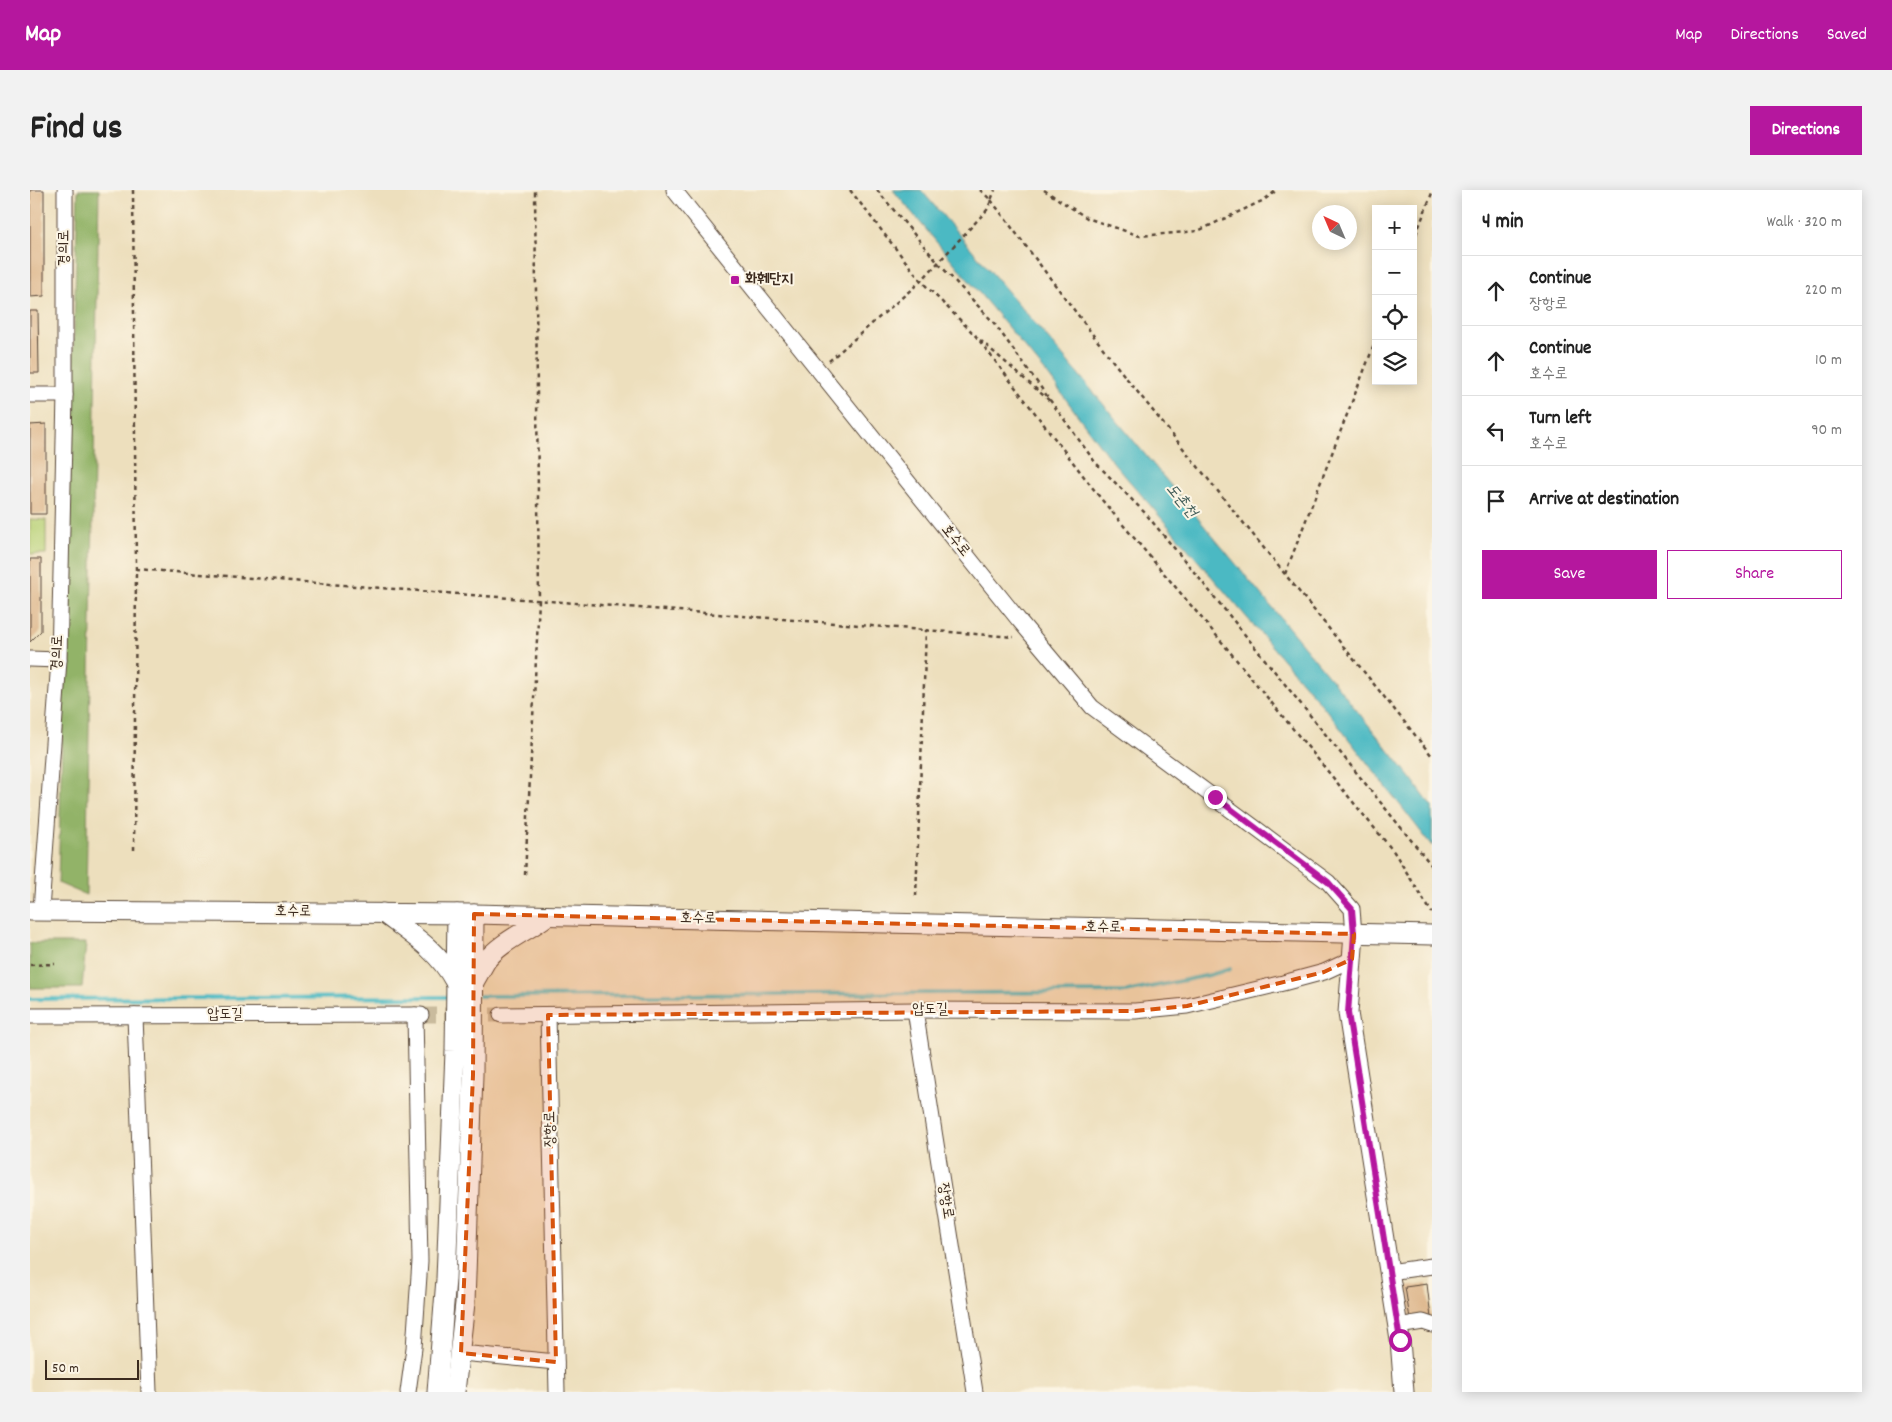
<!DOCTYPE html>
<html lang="en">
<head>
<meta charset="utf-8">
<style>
	:root { --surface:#fff; --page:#f2f2f2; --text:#222; --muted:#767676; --line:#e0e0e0; --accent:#b5179e }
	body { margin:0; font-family:Dekko,"Poor Story",sans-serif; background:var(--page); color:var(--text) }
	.controls { position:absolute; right:15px; top:15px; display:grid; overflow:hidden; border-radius:0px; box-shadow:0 2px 12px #0003 }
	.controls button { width:45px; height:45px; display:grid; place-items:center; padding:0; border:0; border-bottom:1px solid var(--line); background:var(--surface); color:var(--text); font:25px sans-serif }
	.compass { position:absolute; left:1282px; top:15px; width:45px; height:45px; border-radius:50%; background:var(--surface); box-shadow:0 2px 12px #0003; rotate:316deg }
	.scale { position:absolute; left:15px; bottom:12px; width:94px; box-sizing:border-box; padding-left:5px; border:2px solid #3b2a1e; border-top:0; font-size:14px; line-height:18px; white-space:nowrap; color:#3b2a1e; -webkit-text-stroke:4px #fcf5e5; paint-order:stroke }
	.stop { position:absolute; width:15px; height:15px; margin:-11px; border:4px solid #b5179e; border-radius:50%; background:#fff }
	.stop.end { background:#b5179e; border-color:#fff; box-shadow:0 1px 5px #0008 }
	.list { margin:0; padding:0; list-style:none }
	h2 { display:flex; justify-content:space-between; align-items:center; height:65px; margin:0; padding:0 20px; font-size:21px }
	h2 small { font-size:16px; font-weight:400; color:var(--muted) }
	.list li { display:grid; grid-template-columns:32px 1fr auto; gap:15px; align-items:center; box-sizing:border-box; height:70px; padding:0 20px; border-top:1px solid var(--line) }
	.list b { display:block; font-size:19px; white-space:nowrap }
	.list p { margin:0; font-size:16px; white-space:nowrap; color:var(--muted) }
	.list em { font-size:16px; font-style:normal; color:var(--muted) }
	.actions { display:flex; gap:10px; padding:15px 20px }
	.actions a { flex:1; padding:11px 0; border:1px solid var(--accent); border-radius:0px; text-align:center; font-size:18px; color:var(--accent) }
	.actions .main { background:var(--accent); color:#fff }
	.icon { flex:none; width:28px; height:28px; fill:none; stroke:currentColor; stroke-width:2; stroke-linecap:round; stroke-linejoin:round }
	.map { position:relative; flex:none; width:1402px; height:1202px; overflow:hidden; border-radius:0px }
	header { display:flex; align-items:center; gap:30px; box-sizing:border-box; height:70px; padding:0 25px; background:var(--accent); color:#fff }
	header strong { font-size:24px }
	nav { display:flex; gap:28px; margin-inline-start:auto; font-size:18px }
	.intro { display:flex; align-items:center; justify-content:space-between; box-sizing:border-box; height:120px; padding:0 30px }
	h1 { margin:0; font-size:35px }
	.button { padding:12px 22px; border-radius:0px; background:var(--accent); color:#fff; font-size:18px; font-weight:700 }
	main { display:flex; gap:30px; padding:0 30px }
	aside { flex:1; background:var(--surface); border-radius:0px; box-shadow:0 2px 12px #0003 }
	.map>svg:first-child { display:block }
	.green { fill:#b8d176; stroke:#7a7e4a }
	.forest { fill:#92b367; stroke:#666e42 }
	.water { fill:#4bb9c3; stroke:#437270 }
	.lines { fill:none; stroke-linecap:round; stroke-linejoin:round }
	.stream { stroke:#4bb9c3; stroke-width:4 }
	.building { fill:#deb78d }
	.minor-tunnel { stroke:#c9bb9d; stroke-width:15; stroke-dasharray:15 8; stroke-linecap:butt }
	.minor-casing { stroke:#564536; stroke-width:17 }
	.major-casing { stroke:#564536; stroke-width:21 }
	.path { stroke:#564536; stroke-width:2.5; stroke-dasharray:4 4; stroke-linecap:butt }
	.minor { stroke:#fff; stroke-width:15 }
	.major { stroke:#fff; stroke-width:19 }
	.route { stroke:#b5179e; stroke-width:6 }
	.marked { fill:#d7540e; fill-opacity:0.2; stroke:#d7540e; stroke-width:4; stroke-dasharray:10 6; stroke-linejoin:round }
	.poi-dot { fill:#b5179e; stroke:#fcf5e5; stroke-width:2 }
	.labels { text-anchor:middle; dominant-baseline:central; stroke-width:4; stroke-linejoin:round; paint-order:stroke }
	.street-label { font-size:15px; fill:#3b2a1e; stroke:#fcf5e5 }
	.poi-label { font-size:15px; font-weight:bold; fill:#3b2a1e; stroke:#fcf5e5; text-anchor:start }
	.water-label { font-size:16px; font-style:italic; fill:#415c58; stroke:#fcf5e5 }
</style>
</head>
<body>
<header>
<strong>Map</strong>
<nav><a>Map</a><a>Directions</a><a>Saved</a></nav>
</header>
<div class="intro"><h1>Find us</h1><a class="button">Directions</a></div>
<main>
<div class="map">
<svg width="1402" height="1202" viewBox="0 0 1402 1202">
	<rect width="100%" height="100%" fill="#fcf5e5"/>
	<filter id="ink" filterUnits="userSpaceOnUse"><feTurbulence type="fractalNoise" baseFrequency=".02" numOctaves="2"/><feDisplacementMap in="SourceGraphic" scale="10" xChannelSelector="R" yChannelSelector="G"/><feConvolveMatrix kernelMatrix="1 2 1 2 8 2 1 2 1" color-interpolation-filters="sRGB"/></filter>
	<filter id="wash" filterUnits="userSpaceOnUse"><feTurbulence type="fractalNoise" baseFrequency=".0096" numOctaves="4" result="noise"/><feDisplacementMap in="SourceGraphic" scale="20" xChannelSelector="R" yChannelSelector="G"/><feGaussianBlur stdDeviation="1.12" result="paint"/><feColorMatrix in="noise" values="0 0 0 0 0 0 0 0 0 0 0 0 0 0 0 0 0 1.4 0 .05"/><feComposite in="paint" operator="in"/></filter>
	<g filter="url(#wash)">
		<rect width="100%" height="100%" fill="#eddfbd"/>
		<path class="green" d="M 0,329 L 16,330 L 16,364 L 0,364 Z"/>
		<g class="forest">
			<path d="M 48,0 L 69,0 L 56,705 L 28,693 Z"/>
			<path d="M 0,753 L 56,753 L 52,798 L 0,798 Z"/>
		</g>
		<path class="water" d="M 863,0 L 891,0 L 1045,180 L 1312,502 L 1381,588 L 1402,617 L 1402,656 L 1293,516 L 1077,265 L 1018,185 Z"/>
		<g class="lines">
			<g class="stream">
				<path d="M 450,806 L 1096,802 L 1180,785 L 1200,779"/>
				<path d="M 0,809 L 420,807"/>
			</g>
		</g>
		<g id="blocks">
			<g class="building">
				<path d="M 0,0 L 14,0 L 14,106 L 0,107 Z"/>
				<path d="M 0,121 L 8,121 L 9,183 L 0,183 Z"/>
				<path d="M 16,234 L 16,324 L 0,324 L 0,235 Z"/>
				<path d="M 0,369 L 11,369 L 11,441 L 0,452 Z"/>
				<path d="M 1397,1094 L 1401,1128 L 1380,1129 L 1375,1097 Z"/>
			</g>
		</g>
	</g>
	<g filter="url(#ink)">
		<use href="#blocks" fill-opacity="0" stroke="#564536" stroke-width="1"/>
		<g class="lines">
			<path class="minor-tunnel" d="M 391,825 L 471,825"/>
			<defs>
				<g id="minor">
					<path d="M 644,0 L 988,429 L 1062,517 L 1298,692 L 1322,719 L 1324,744"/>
					<path d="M 0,205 L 35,205"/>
					<path d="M 0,469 L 29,470"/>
					<path d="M 11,720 L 29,470 L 35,205 L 35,0"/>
					<path d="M 885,820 L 945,1202"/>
					<path d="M 471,825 L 885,820 L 1105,821 L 1157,816 L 1253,793 L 1294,782 L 1322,769"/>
					<path d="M 518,825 L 527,1202"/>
					<path d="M 0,826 L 391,825"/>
					<path d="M 105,826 L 119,1202"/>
					<path d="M 1359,1082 L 1402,1076"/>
					<path d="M 1368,1136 L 1393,1132 L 1402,1135"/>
					<path d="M 431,1163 L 526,1172"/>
					<path d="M 378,1202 L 384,1158 L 390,1071 L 385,825"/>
				</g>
				<g id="major">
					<path d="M 0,721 L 444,724 L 1402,745"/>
					<path d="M 353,723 C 381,744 408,760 425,792"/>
					<path d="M 1324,744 L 1318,823 L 1370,1150 L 1374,1202"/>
					<path d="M 444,792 C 448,785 452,778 456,771 C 470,752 498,741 517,726"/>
					<path d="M 407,1202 L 416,1089 L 425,861 L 427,724"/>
					<path d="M 425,1202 L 435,1113 L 443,885 L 444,724"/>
				</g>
			</defs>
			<use href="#minor" class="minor-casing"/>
			<use href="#major" class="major-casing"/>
			<g class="path">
				<path d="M 103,0 L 106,379 L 104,663"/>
				<path d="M 820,0 L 891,91 L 946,146"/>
				<path d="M 847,0 L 909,74 L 964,133 L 1065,272 L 1115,323 L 1169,388 L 1402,676"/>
				<path d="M 950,0 L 961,10 L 965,0"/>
				<path d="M 1014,0 L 1057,28 L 1110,46 L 1168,41 L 1234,10 L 1247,0"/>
				<path d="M 961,10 L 1085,174 L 1402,566"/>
				<path d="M 1383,52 L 1402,3"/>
				<path d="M 945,145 L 1072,310 L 1186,445 L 1364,662 L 1402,723"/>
				<path d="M 950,150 L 1021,212"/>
				<path d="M 799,171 L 891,91 L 957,20 L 961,11"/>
				<path d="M 106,379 L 984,447"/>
				<path d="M 1255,384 L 1346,150"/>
				<path d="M 495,685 L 509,410 L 505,0"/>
				<path d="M 886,706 L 896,440"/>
				<path d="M 0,775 L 25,774"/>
			</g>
			<use href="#minor" class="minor"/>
			<use href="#major" class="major"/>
		</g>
	</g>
	<g class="lines" filter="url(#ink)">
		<path class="route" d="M 1185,607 L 1298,692 L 1322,719 L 1324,744 L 1318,823 L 1370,1150"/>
	</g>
	<path class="marked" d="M 444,724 L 1324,744 L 1322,769 L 1294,782 L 1157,816 L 1105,821 L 518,825 L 526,1172 L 431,1163 L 443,885 Z"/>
	<rect class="poi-dot" x="700" y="85" width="10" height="10" rx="2.5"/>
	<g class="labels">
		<g class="street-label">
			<text transform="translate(35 58) rotate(-90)">경의로</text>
			<text transform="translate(925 351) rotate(51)">호수로</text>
			<text transform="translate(28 463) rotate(-88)">경의로</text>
			<text transform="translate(263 722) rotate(1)">호수로</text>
			<text transform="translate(668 729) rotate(1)">호수로</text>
			<text transform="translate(1073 738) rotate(1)">호수로</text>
			<text x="900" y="820">압도길</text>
			<text x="195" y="825">압도길</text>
			<text transform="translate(521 939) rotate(-91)">장항로</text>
			<text transform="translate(915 1011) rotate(81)">장항로</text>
		</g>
		<g class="poi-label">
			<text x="715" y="90">화훼단지</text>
		</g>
		<g class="water-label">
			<text transform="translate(1151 311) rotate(50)">도촌천</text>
		</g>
	</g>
</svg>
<div class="controls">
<button>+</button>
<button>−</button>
<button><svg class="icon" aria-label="locate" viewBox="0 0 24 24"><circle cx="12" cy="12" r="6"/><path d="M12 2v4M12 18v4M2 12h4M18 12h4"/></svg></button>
<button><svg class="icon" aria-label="layers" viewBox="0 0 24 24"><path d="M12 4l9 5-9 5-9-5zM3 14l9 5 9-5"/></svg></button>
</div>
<svg class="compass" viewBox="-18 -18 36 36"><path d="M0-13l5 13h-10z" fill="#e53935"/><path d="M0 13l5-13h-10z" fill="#767676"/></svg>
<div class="scale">50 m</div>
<div class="stop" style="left:1370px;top:1150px"></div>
<div class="stop end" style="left:1185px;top:607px"></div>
</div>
<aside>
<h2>4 min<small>Walk · 320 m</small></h2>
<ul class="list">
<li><svg class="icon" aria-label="ahead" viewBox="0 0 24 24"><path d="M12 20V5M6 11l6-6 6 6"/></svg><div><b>Continue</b><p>장항로</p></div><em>220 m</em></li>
<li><svg class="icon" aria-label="ahead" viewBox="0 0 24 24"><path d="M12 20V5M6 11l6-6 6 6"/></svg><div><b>Continue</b><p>호수로</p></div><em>10 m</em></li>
<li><svg class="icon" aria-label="left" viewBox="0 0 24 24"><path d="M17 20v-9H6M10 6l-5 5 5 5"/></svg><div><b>Turn left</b><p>호수로</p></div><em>90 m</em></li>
<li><svg class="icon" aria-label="arrive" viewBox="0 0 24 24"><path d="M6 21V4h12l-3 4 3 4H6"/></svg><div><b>Arrive at destination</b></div></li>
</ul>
<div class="actions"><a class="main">Save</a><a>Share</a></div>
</aside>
</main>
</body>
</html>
